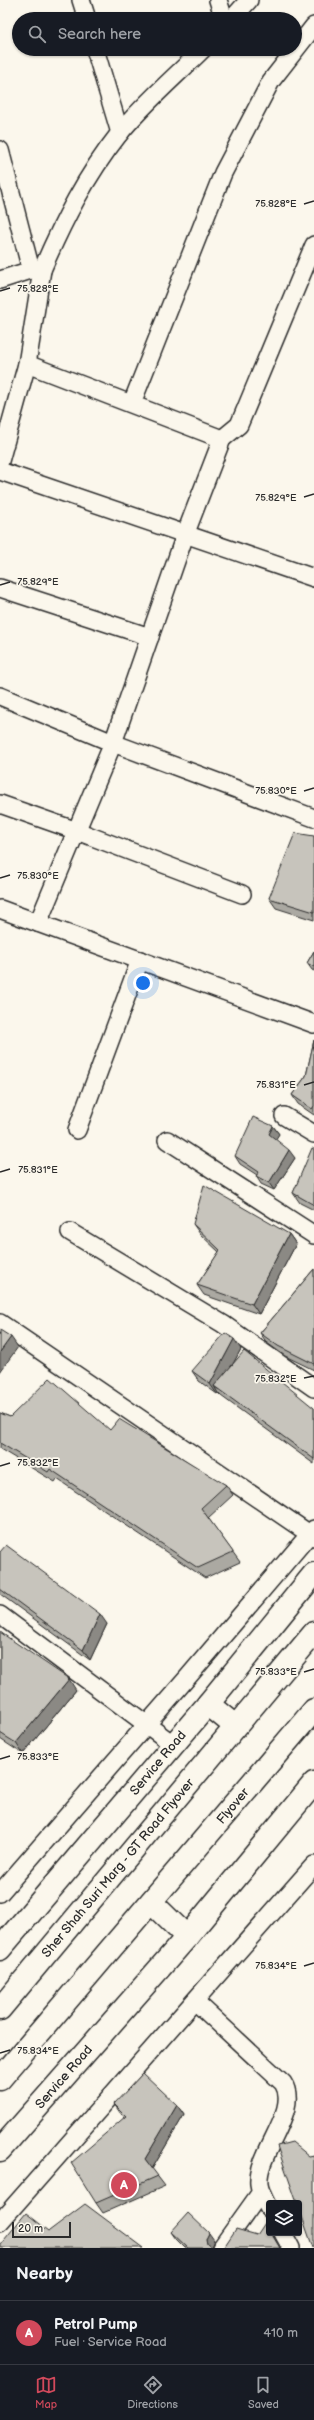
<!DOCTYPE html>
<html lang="en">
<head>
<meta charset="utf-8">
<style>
	:root { --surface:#171b24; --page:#242831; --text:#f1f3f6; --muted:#9ea1a6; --line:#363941; --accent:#d1495b }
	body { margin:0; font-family:"Balsamiq Sans",sans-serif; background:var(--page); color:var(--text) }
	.controls { position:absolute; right:12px; bottom:12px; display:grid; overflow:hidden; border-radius:4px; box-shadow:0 1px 3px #0004 }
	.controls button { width:36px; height:36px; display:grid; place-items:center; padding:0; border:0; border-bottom:1px solid var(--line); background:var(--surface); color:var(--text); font:20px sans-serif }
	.scale { position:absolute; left:12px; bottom:10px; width:59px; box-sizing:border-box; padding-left:4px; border:2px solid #2b2b2b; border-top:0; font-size:11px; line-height:14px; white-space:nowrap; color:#2b2b2b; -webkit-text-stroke:3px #fbf7ec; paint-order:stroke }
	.you { position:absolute; left:143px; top:983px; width:14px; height:14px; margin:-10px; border:3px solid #fff; border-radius:50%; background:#1a73e8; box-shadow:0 0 0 6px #1a73e833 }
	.badge { display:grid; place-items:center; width:26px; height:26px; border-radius:50%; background:var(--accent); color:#fff; font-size:13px; font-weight:700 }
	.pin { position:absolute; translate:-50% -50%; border:2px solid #fff; box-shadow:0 1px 4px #0006 }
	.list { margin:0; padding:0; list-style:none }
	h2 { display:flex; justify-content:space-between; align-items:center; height:52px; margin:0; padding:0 16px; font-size:17px }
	h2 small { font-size:13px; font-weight:400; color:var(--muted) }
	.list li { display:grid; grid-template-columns:26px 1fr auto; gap:12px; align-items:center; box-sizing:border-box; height:64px; padding:0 16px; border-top:1px solid var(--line) }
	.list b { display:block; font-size:15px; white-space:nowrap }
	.list p { margin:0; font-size:13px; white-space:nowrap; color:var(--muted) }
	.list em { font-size:13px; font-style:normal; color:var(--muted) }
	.icon { flex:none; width:22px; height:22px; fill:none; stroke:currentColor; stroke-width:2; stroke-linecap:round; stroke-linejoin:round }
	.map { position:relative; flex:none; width:314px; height:2248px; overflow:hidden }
	.search { position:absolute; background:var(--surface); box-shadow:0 1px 3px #0004; left:12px; right:12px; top:12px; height:44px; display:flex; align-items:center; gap:10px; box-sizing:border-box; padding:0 14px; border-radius:22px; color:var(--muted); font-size:15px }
	.sheet { height:116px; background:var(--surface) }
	nav { display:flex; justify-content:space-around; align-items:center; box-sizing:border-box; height:56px; border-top:1px solid var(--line); background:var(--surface); font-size:11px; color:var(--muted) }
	nav a { display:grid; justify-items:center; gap:2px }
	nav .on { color:var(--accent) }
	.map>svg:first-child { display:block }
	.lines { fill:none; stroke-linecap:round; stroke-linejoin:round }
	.street-casing { stroke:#2b2b2b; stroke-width:20 }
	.secondary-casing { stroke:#2b2b2b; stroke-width:25 }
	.primary-casing { stroke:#2b2b2b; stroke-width:25 }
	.highway-casing { stroke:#2b2b2b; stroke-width:25 }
	.street { stroke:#fbf7ec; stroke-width:17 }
	.secondary { stroke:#fbf7ec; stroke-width:22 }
	.primary { stroke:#fbf7ec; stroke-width:22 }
	.highway { stroke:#fbf7ec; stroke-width:22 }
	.wall { fill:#aba9a2; stroke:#2b2b2b }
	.shaded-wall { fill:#8b8984; stroke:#2b2b2b }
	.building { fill:#c7c4bc; stroke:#2b2b2b }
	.ticks { fill:none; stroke:#2b2b2b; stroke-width:1.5 }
	.labels { text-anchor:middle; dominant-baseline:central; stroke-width:3.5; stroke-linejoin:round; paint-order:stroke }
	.street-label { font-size:13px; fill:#2b2b2b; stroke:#fbf7ec }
	.ticks-label { font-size:10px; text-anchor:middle; fill:#2b2b2b; stroke:#fbf7ec; stroke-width:3.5; stroke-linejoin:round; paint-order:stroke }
</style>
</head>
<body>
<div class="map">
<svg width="314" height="2248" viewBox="0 0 314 2248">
	<rect width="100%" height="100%" fill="#fbf7ec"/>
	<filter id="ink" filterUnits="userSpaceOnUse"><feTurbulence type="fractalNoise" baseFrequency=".025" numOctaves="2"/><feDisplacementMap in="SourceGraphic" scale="8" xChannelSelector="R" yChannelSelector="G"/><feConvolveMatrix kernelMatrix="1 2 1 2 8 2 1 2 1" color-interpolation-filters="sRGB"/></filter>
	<g filter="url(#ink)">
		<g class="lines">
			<defs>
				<g id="street">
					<path d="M 81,0 L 87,19"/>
					<path d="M 218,0 L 224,19"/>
					<path d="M 232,19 L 249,0"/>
					<path d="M 95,49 L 120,133"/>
					<path d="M 0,150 L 31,270"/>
					<path d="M 42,270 L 27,364 L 222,439 L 185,535 L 113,743 L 314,818"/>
					<path d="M 0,280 L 31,270 L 42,270 C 63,221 86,176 119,134 C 142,105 176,76 203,49"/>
					<path d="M 132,403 L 223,173 L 271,81 L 314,26"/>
					<path d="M 222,439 L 239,425 L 314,245"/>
					<path d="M 0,461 L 27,364"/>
					<path d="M 0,471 L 314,578"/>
					<path d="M 0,588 L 150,637"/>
					<path d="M 0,696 L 113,743 L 38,923 L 314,1024"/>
					<path d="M 0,804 L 77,831 L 242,894"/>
					<path d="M 0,909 L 38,923"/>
					<path d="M 284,1116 L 314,1134"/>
					<path d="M 77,1130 L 140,960"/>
					<path d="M 167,1140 L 314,1235"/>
					<path d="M 70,1232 L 223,1324 L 314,1388"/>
					<path d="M 0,1323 L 314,1537"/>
					<path d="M 0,1615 L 174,1745"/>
					<path d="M 0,1893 L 188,1677 L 314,1529"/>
					<path d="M 195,2001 L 283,2083 C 301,2110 256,2153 259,2184 C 260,2193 265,2201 269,2209"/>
					<path d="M 0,2222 L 314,1865"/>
					<path d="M 283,2233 L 291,2248"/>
					<path d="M 221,2248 L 261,2192"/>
				</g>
				<g id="secondary">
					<path d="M 208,1704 L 314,1574"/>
					<path d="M 187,1937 L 314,1783"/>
				</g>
				<g id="primary">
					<path d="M 0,1949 L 208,1704 L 235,1726"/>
					<path d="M 0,2150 L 187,1937 L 151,1902"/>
				</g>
				<g id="highway">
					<path d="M 0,2009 L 314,1633"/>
					<path d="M 0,2079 L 314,1710"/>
				</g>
			</defs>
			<use href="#street" class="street-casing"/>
			<use href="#secondary" class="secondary-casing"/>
			<use href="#primary" class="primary-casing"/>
			<use href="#highway" class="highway-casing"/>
			<use href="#street" class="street"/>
			<use href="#secondary" class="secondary"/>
			<use href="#primary" class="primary"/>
			<use href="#highway" class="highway"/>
		</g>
		<g class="wall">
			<path d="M 314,836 L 314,920 L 276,908 L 269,898 Z"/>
			<path d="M 314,951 L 314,971 L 312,970 L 307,963 Z"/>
			<path d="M 314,1040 L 314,1115 L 298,1104 L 292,1095 L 306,1076 Z"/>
			<path d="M 273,1126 L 279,1134 L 275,1139 L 295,1158 L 274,1190 L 261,1184 L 256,1176 L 257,1175 L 240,1164 L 235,1156 Z"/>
			<path d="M 314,1149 L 314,1210 L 300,1203 L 293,1193 Z"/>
			<path d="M 193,1224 L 289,1234 L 296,1244 L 259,1314 L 204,1295 L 197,1285 L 219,1252 L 200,1234 Z"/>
			<path d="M 314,1269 L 314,1370 L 285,1356 L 267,1343 L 260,1333 Z"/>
			<path d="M 241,1349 L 233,1363 L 314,1408 L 314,1464 L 221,1396 L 218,1393 L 217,1394 L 199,1381 L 192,1371 Z"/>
			<path d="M 0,1413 L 10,1417 L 110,1430 L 226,1485 L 233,1495 L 208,1518 L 240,1562 L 205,1578 L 57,1479 L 55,1482 L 0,1449 Z"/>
			<path d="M 0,1552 L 107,1624 L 90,1660 L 0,1594 Z"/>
			<path d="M 0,1632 L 76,1690 L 23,1754 L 0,1739 Z"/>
			<path d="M 114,2104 L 177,2105 L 184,2115 L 152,2169 L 165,2186 L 103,2213 L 96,2203 L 124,2117 L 121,2114 Z"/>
			<path d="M 171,2232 L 214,2240 L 211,2247 L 212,2248 L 185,2248 L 176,2239 Z"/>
		</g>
		<g class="shaded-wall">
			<path d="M 273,1126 L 279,1134 L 274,1142 L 269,1134 Z"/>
			<path d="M 289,1150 L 295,1158 L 274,1190 L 269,1183 Z"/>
			<path d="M 289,1234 L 296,1244 L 259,1314 L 252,1304 Z"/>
			<path d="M 11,1337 L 18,1347 L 0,1372 L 0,1352 Z"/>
			<path d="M 234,1339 L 241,1349 L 219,1390 L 214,1386 L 218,1393 L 217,1394 L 210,1384 Z"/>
			<path d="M 100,1614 L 107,1624 L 90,1660 L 83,1650 Z"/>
			<path d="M 69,1679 L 76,1690 L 23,1754 L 16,1743 Z"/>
			<path d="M 177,2105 L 184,2115 L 152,2169 L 145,2159 Z"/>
			<path d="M 209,2233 L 214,2240 L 211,2247 L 211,2248 L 207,2244 L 206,2239 Z"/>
			<path d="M 271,2233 L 272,2233 L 281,2248 L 280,2248 Z"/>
		</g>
		<g class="building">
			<path d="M 295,833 L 314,836 L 314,912 L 269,898 Z"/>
			<path d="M 314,951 L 314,967 L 307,963 Z"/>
			<path d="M 314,1040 L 314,1106 L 312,1109 L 292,1095 L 306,1076 Z"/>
			<path d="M 253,1117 L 273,1126 L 269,1134 L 289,1150 L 269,1183 L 256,1176 L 259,1172 L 235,1156 Z"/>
			<path d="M 312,1148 L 314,1149 L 314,1205 L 293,1193 Z"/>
			<path d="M 204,1185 L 289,1234 L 252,1304 L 197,1285 L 220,1250 L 193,1224 Z"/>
			<path d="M 314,1269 L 314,1364 L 278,1346 L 260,1333 Z"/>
			<path d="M 0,1330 L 11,1337 L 0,1352 Z"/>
			<path d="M 225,1333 L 234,1339 L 210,1384 L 192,1371 Z"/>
			<path d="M 244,1351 L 314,1408 L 314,1459 L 214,1386 Z"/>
			<path d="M 50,1378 L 110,1430 L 119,1419 L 226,1485 L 201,1508 L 233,1552 L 198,1568 L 50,1469 L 48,1472 L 0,1443 L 0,1413 L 10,1417 Z"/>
			<path d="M 6,1545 L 100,1614 L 83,1650 L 0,1589 L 0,1552 Z"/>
			<path d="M 0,1632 L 69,1679 L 16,1743 L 0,1733 Z"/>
			<path d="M 143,2073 L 177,2105 L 145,2159 L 158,2176 L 96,2203 L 71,2163 L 126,2116 L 114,2104 Z"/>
			<path d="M 292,2142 L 309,2156 L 314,2155 L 314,2248 L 313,2248 L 299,2208 L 299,2203 L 297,2203 L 277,2146 Z"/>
			<path d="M 85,2204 L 144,2248 L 0,2248 L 0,2245 L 26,2213 L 49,2231 Z"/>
			<path d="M 188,2213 L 209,2233 L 206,2239 L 207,2244 L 212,2248 L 188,2248 L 171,2232 Z"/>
			<path d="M 265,2223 L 269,2229 L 269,2233 L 271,2233 L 280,2248 L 221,2248 L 224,2247 L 236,2229 L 257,2235 Z"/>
		</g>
	</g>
	<path class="ticks" d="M 304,204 L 314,201M 0,291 L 10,288M 304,497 L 314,494M 0,585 L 10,582M 304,791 L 314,788M 0,878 L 10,875M 304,1085 L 314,1082M 0,1172 L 10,1169M 304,1378 L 314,1376M 0,1466 L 10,1463M 304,1672 L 314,1669M 0,1759 L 10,1756M 304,1966 L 314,1963M 0,2053 L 10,2050"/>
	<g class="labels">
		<g class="street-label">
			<text transform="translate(158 1763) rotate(-50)">Service Road</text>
			<text transform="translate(233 1806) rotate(-50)">Flyover</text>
			<text transform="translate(118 1868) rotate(-50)">Sher Shah Suri Marg - GT Road Flyover</text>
			<text transform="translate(64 2077) rotate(-49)">Service Road</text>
		</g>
	</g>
	<g class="ticks-label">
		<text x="276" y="207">75.828°E</text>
		<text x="38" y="292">75.828°E</text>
		<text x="276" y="501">75.829°E</text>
		<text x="38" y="585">75.829°E</text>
		<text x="276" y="794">75.830°E</text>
		<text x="38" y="879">75.830°E</text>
		<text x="276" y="1088">75.831°E</text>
		<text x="38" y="1173">75.831°E</text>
		<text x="276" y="1382">75.832°E</text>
		<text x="38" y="1466">75.832°E</text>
		<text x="276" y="1675">75.833°E</text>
		<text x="38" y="1760">75.833°E</text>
		<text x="276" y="1969">75.834°E</text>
		<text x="38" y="2054">75.834°E</text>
	</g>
</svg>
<div class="controls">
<button><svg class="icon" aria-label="layers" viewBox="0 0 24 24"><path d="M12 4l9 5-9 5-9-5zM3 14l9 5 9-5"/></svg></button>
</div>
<div class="scale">20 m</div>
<div class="you"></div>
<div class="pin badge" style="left:124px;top:2185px">A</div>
<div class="search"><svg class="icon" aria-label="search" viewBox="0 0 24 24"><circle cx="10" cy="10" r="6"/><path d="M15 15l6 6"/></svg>Search here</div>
</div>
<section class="sheet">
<h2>Nearby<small></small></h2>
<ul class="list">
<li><span class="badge">A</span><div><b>Petrol Pump</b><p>Fuel · Service Road</p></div><em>410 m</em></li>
</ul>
</section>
<nav>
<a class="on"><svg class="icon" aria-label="map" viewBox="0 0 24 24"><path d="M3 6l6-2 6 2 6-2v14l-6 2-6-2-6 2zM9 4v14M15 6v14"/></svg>Map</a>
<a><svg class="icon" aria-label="directions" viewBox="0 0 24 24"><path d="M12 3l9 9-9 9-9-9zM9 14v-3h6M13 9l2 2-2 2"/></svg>Directions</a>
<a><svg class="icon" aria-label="saved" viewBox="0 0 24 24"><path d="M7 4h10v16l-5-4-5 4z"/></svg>Saved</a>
</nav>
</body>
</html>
